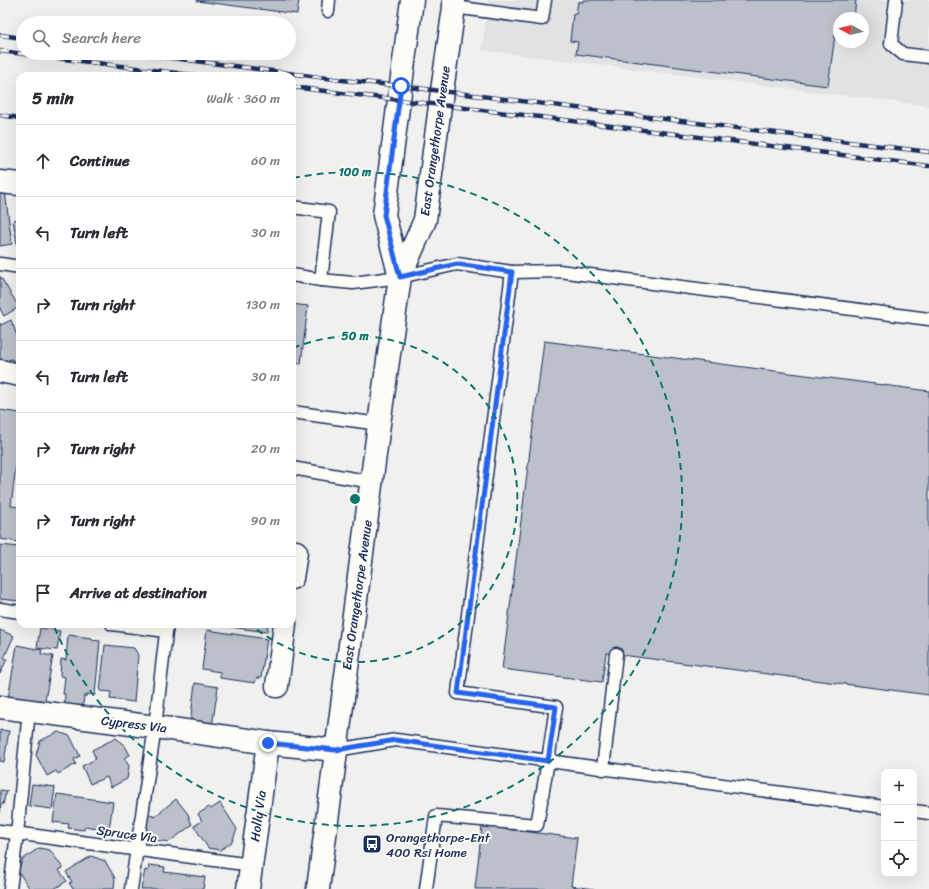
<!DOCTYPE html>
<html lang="en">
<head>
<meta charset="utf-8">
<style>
	:root { --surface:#fff; --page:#f7f7f7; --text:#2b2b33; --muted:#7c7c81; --line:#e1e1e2 }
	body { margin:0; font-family:Sriracha,sans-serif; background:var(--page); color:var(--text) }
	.controls { position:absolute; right:12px; bottom:12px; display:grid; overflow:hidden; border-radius:8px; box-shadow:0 4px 16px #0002 }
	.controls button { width:36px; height:36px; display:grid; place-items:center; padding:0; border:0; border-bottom:1px solid var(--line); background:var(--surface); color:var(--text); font:20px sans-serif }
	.compass { position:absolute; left:833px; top:12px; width:36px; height:36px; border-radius:50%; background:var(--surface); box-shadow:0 4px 16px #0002; rotate:278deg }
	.stop { position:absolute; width:12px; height:12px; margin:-9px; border:3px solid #2563eb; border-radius:50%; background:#fff }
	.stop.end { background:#2563eb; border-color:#fff; box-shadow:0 1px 4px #0008 }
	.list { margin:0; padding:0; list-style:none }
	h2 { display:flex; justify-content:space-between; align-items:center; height:52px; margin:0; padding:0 16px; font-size:17px }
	h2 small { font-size:13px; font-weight:400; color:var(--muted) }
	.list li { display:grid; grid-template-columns:26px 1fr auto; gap:12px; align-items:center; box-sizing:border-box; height:72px; padding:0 16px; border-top:1px solid var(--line) }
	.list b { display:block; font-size:15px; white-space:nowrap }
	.list em { font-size:13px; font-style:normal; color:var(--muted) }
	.icon { flex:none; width:22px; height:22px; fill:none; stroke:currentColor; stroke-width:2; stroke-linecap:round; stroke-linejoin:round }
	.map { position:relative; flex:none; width:929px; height:889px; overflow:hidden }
	.search { position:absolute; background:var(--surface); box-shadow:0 4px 16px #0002; left:16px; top:16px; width:280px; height:44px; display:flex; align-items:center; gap:10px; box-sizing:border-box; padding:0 14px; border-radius:22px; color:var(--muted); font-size:15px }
	.panel { position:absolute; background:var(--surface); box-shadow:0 4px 16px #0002; left:16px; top:72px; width:280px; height:556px; border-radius:12px }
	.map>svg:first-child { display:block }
	.built { fill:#e0e2e3; fill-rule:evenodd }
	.building { fill:#bbc0ca; stroke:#1b2f5e }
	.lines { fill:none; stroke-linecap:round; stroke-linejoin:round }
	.lane-casing { stroke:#1b2f5e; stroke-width:15 }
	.street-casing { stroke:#1b2f5e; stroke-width:25 }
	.primary-casing { stroke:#1b2f5e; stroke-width:25 }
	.lane { stroke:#fdfcf7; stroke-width:12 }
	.street { stroke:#fdfcf7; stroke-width:22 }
	.primary { stroke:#fdfcf7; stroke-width:22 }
	.rail-casing { stroke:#1b2f5e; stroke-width:4.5 }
	.rail { stroke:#fdfcf7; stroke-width:3; stroke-dasharray:9; stroke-linecap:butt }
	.route { stroke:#2563eb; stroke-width:5 }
	.ring { fill:none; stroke:#0f766e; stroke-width:2; stroke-dasharray:7 5 }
	.labels { text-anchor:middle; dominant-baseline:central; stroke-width:4; stroke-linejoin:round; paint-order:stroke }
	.street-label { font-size:13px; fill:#1b2f5e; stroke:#fdfcf7 }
	.poi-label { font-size:13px; fill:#1b2f5e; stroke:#fdfcf7; text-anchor:start }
	.centre { fill:#0f766e; stroke:#fdfcf7; stroke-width:2 }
	.ring-label { font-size:12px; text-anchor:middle; font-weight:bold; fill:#0f766e; stroke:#fdfcf7; stroke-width:4; stroke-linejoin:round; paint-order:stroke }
</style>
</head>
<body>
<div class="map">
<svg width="929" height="889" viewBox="0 0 929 889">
	<rect width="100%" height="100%" fill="#f0f0ee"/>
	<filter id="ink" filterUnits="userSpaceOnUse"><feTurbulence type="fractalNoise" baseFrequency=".025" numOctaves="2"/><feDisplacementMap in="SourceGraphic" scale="8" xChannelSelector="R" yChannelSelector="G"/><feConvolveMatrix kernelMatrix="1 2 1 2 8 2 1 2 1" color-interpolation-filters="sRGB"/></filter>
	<g filter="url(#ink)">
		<path class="built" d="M 488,0 L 929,0 L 929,106 L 482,50 ZM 839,18 L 863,18 L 863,42 L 839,42 Z"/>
		<g class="building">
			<path d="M 197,0 L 299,0 L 297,14 L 197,1 Z"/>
			<path d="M 583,0 L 856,0 L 854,18 L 839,18 L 839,36 L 835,35 L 828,86 L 576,54 L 578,42 L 570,41 L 573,14 L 576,14 L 578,2 L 583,2 Z"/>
			<path d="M 0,192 L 5,192 L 12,244 L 0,246 Z"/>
			<path d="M 20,219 L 20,256 L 19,256 L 13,220 Z"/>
			<path d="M 0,276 L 19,307 L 4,316 L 0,309 Z"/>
			<path d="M 292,304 L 308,306 L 301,364 L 294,363 L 292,381 Z"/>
			<path d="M 11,320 L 20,343 L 20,363 L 15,365 L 12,359 L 0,363 L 0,323 L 1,325 Z"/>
			<path d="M 544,341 L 929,391 L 929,695 L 606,653 L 602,682 L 502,669 Z"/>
			<path d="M 0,410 L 20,413 L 20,433 L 11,506 L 20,507 L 20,537 L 19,542 L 0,539 Z"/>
			<path d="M 0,545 L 20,547 L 20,601 L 0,599 Z"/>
			<path d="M 209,624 L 268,624 L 267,632 Z"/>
			<path d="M 40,628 L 60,631 L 57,650 L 37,648 Z"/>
			<path d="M 0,630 L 14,636 L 4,658 L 7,659 L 0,674 Z"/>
			<path d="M 207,630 L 267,639 L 261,678 L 257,678 L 255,683 L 220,678 L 220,672 L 202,669 Z"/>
			<path d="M 68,635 L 92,638 L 92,640 L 100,641 L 95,695 L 87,694 L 87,696 L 84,696 L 82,712 L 64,710 L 65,694 L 63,694 L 65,677 L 60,676 L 61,659 L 66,660 Z"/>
			<path d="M 17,645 L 42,650 L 41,654 L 53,656 L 44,706 L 8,699 Z"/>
			<path d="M 105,645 L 134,648 L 138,655 L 134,702 L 110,699 L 111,692 L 100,691 Z"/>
			<path d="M 195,683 L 218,687 L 212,727 L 190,724 Z"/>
			<path d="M 0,730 L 9,731 L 4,762 L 0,761 Z"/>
			<path d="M 58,732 L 70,736 L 80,756 L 74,759 L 76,764 L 58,774 L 56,771 L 47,776 L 36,755 L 40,741 Z"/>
			<path d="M 116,738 L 125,746 L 130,755 L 124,758 L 129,766 L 127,779 L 111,787 L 107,777 L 90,784 L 82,766 L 96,759 L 92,750 Z"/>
			<path d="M 32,784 L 55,787 L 52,809 L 29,806 Z"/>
			<path d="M 0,790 L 7,791 L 6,795 L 5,795 L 3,805 L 1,804 L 0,813 Z"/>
			<path d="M 57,794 L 113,802 L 109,830 L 85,826 L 84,830 L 68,828 L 69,824 L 53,822 Z"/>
			<path d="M 176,799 L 188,814 L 192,825 L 169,842 L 155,840 L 143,825 L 145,818 L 151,814 L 154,817 Z"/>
			<path d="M 220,803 L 237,829 L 232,842 L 220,850 L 208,848 L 194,826 L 202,821 L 198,814 L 209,807 L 211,809 Z"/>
			<path d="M 482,826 L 577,838 L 571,886 L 594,889 L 475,889 Z"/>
			<path d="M 39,848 L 50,850 L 63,868 L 59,870 L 67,881 L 54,889 L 30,889 L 18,871 L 23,859 Z"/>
			<path d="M 91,856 L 105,861 L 115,878 L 114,889 L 73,889 L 69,883 L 72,882 L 66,872 Z"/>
			<path d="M 149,865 L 165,867 L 164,872 L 205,877 L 203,889 L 141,889 L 145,870 L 148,871 Z"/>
		</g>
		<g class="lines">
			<defs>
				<g id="lane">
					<path d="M 896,0 L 891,44 L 903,54 L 929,57"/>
					<path d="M 454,7 L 542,19 L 545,0"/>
					<path d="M 328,11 L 329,0"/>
					<path d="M 292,207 L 329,212 L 321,280 L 353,283 L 400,277 L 457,264 L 512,272 L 559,271 L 929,319"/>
					<path d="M 0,264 L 20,267"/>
					<path d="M 292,275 L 321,280"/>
					<path d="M 292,412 L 379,424"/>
					<path d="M 292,468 L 372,482"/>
					<path d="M 0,609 L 20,612"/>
					<path d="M 112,624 L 166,631"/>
					<path d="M 336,750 L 396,740 L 884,807"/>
					<path d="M 603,769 L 616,654"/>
					<path d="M 914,811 L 929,813"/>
					<path d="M 0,831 L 251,865"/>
					<path d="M 10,889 L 17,834 L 29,710"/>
					<path d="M 131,889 L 155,727 L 167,624"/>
					<path d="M 426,889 L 436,816 L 537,825 L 548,761 L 556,707 L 458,693 L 512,272"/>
				</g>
				<g id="street">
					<path d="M 0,182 L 20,184"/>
					<path d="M 0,371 L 20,375"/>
					<path d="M 292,552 L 296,552 L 292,578"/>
					<path d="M 277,686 L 285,624"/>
					<path d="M 0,707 L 186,731 L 268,743 L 336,750"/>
					<path d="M 248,889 L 268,743"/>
				</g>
				<g id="primary">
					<path d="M 400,277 L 384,215 L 412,0"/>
					<path d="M 318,889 L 379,424 L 400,277 L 425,220 L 442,91 L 454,7 L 454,0"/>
				</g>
			</defs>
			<use href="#lane" class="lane-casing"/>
			<use href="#street" class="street-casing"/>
			<use href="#primary" class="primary-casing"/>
			<use href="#lane" class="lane"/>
			<use href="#street" class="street"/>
			<use href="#primary" class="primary"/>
			<defs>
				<g id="rail">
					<path d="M 0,35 L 23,38"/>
					<path d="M 0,51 L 201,76"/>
					<path d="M 134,53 L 342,80 L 401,86 L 929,152"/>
					<path d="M 292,87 L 524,115 L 929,166"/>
					<path d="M 0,115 L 20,118"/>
				</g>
			</defs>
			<use href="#rail" class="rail-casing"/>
			<use href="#rail" class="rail"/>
		</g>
	</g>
	<g class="lines" filter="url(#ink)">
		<path class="route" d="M 268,743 L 336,750 L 396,740 L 548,761 L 556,707 L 458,693 L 512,272 L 457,264 L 400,277 L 384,215 L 401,86"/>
	</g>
	<g class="ring">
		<path d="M293 348A163 163 0 1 1 251 625"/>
		<path d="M293 178A327 327 0 1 1 53 624"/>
	</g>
	<defs>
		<symbol id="bus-square" viewBox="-11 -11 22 22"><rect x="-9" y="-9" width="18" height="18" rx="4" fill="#1b2f5e" stroke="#fdfcf7"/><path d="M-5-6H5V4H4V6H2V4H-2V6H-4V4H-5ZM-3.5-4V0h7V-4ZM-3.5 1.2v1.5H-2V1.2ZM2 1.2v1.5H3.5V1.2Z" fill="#fff"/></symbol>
	</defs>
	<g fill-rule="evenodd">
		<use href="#bus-square" x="361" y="833" width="22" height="22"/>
	</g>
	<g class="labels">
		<g class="street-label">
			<text transform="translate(435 141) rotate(-82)">East Orangethorpe Avenue</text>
			<text transform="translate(357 595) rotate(-82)">East Orangethorpe Avenue</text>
			<text transform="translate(134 724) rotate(7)">Cypress Via</text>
			<text transform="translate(258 816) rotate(-82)">Holly Via</text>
			<text transform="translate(127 834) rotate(8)">Spruce Via</text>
		</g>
		<g class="poi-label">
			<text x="386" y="837">Orangethorpe-Ent<tspan x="386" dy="15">400 Rsi Home</tspan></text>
		</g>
	</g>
	<circle cx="355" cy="499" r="6" class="centre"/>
	<g class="ring-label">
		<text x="355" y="176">100 m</text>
		<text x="355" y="340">50 m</text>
	</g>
</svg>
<div class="controls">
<button>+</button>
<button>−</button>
<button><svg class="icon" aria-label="locate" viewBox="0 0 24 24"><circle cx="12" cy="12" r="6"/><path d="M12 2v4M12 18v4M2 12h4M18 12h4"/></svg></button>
</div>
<svg class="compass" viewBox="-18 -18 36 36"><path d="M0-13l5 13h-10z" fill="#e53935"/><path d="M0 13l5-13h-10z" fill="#7c7c81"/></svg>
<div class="stop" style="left:401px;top:86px"></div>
<div class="stop end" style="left:268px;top:743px"></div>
<div class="search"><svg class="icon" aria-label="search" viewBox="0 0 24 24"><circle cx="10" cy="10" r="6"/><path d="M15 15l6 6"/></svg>Search here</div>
<section class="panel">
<h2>5 min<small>Walk · 360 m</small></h2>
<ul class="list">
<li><svg class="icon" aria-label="ahead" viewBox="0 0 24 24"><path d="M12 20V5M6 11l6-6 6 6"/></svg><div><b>Continue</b></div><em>60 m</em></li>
<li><svg class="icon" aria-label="left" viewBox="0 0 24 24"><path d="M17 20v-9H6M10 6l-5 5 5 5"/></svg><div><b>Turn left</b></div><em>30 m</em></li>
<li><svg class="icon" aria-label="right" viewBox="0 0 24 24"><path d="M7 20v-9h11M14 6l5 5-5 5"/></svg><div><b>Turn right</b></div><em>130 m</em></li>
<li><svg class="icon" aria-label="left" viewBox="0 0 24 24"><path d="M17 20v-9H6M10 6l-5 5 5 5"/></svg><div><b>Turn left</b></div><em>30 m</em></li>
<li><svg class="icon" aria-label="right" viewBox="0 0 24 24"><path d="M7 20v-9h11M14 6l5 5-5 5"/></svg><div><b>Turn right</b></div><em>20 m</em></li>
<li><svg class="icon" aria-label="right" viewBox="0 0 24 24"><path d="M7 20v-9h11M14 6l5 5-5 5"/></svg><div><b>Turn right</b></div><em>90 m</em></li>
<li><svg class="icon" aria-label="arrive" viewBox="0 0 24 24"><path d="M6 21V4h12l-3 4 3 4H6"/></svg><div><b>Arrive at destination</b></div></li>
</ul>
</section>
</div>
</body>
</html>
